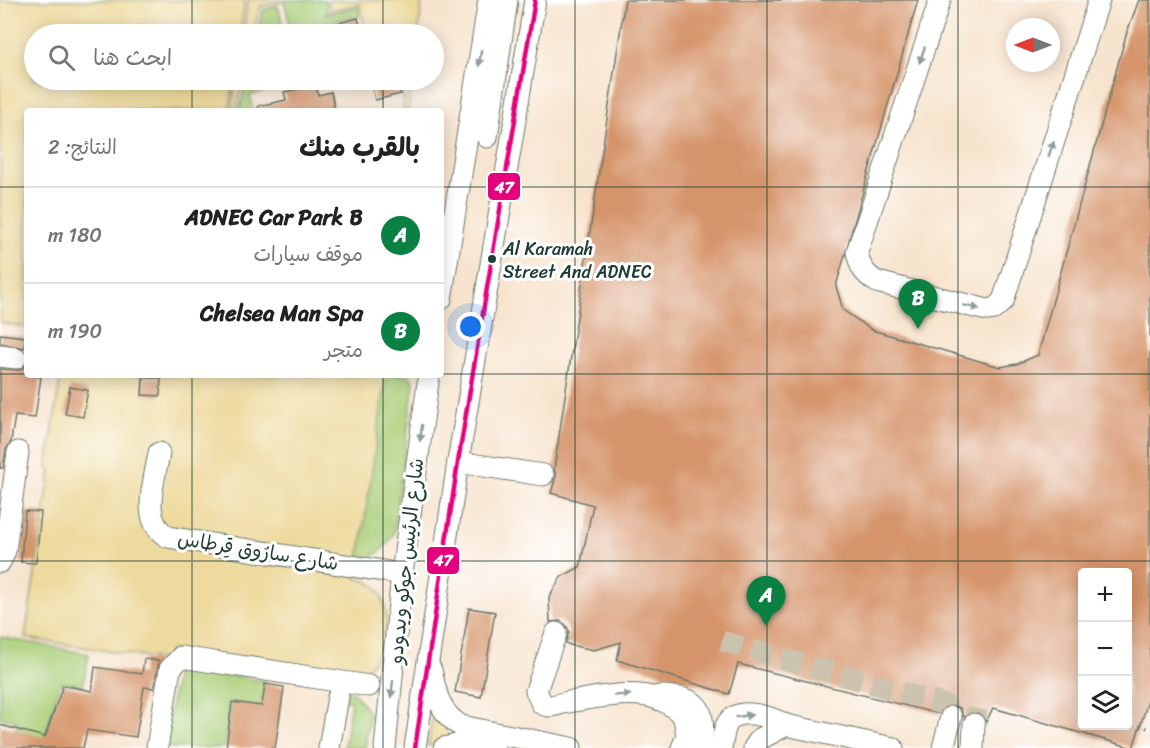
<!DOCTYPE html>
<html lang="ar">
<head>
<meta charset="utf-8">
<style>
	:root { --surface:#fff; --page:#f2f2f2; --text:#222; --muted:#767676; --line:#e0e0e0; --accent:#0b8043 }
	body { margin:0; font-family:Sriracha,"Playpen Sans Arabic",sans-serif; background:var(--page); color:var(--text); direction:rtl }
	.controls { position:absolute; right:18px; bottom:18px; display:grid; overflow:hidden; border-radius:6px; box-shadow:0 3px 15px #0003 }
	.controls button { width:54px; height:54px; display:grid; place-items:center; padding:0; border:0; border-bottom:2px solid var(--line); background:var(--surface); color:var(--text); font:30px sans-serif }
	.compass { position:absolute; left:1006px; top:18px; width:54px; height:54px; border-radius:50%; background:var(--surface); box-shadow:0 3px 15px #0003; rotate:270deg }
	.you { position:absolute; left:471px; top:327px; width:21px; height:21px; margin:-15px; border:4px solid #fff; border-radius:50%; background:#1a73e8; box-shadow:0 0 0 9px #1a73e833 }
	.badge { display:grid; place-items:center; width:39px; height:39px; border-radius:50%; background:var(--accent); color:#fff; font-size:20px; font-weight:700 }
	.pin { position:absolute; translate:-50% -50px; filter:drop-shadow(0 2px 3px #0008) }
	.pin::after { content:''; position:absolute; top:32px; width:21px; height:18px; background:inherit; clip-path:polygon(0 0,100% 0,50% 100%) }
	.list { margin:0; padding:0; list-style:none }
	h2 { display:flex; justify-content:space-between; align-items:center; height:78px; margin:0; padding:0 24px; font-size:26px }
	h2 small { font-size:20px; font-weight:400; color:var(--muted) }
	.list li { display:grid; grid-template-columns:39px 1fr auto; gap:18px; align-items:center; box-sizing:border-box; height:96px; padding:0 24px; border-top:2px solid var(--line) }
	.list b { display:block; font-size:22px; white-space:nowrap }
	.list p { margin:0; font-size:20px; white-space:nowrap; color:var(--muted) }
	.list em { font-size:20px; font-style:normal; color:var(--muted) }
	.icon { flex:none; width:33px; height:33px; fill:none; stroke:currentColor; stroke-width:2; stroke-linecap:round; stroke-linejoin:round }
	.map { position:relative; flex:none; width:1150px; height:748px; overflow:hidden; direction:ltr }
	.search { position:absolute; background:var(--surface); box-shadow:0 3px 15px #0003; left:24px; top:24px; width:420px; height:66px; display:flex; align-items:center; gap:15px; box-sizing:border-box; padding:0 21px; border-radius:33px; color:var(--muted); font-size:22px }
	.panel { position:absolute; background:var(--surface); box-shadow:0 3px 15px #0003; left:24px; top:108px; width:420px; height:270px; border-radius:6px; direction:rtl }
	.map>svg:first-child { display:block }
	.green { fill:#abcf78; stroke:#658656; stroke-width:1.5 }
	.sand { fill:#eeda9e; stroke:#868c69; stroke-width:1.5 }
	.building { fill:#d5946a; fill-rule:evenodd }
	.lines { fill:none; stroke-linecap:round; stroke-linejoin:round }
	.minor-tunnel { stroke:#ccc3af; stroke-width:21; stroke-dasharray:21 10; stroke-linecap:butt }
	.minor-casing { stroke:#6b776a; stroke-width:23 }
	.path { stroke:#6b776a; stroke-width:3; stroke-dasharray:1.5 4.5; stroke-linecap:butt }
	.minor { stroke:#fff; stroke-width:21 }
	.bus-1-casing { stroke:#fff; stroke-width:9 }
	.bus-1 { stroke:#e5007d; stroke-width:4.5 }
	.oneway { fill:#8f9e9a }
	.grid { fill:none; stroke:#1f3d34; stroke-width:1.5; stroke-opacity:0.55 }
	.bus-dot { fill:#1f3d34; stroke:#fff; stroke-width:2 }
	.labels { text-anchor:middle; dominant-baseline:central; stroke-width:6; stroke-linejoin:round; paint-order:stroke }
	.bus-label { font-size:18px; fill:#1f3d34; stroke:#fff; text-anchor:start }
	.street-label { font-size:20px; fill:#1f3d34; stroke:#fff }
	.line-badge { stroke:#fff; stroke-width:2 }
	.badge-label { font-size:16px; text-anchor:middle; font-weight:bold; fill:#fff }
</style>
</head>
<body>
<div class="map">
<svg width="1150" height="748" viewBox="0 0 1150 748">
	<rect width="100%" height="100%" fill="#fff"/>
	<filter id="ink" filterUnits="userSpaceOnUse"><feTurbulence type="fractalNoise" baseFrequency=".0167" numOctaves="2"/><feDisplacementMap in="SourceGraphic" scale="12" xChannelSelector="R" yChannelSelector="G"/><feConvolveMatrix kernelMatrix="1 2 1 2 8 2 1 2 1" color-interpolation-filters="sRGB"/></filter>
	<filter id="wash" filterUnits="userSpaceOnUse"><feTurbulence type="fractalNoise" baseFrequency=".008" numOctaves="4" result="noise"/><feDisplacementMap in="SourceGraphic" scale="24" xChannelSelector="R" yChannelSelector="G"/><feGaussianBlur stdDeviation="1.35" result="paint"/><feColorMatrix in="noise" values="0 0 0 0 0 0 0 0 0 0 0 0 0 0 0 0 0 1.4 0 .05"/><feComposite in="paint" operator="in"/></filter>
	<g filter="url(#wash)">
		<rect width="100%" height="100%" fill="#f7e4ce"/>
		<g class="green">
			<path d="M 284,0 L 326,0 L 326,14 L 358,7 L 360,16 L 336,21 L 339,34 L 292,34 Z"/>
			<path d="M 278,6 L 285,34 L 257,34 L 263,10 Z"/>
			<path d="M 247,80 L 295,80 L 296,84 L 250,95 L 253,111 L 239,111 Z"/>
			<path d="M 386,375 L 409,375 L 414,382 L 394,533 C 384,550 378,556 359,560 Z"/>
			<path d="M 0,637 L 89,654 L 83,686 L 61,682 L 41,748 L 16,730 L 18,722 L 0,718 Z"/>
			<path d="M 177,667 L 265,681 L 261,706 L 232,702 L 224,748 L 164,748 Z"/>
			<path d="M 341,691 L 354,693 L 370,714 L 365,748 L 344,748 L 351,701 L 339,699 Z"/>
		</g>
		<g class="sand">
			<path d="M 0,0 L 245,0 L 240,34 L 34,34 L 34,80 L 234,80 L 229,111 L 27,111 L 27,327 L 0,323 Z"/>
			<path d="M 248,0 L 281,0 L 282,2 L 260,7 L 253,34 L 243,34 Z"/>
			<path d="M 329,0 L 399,0 L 422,3 L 418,34 L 366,34 L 360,4 L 329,11 Z"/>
			<path d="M 236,80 L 243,80 L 236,111 L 232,111 Z"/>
			<path d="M 399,80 L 412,80 L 408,111 L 403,111 L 404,103 Z"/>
			<path d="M 61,375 L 331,375 L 348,377 L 349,375 L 386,375 L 356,578 C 362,580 368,581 373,585 C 396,604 386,660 360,673 C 355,675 347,675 341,676 L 170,650 L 168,660 L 25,638 L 51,470 L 47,468 Z"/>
			<path d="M 433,713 L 461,736 L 428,746 Z"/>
		</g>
		<g id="blocks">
			<g class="building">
				<path d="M 625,0 L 918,0 L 836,286 L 843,310 L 872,330 L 1000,367 L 1017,364 L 1038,355 L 1126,35 L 1139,0 L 1150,0 L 1150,695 L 1133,748 L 993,708 L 986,722 L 981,714 L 975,711 L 963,717 L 960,708 L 954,705 L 942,708 L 939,714 L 738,664 L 729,694 L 617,660 L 621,642 L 594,650 L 570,645 L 566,643 L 569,631 L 566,625 L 560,621 L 550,622 L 549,597 L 561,577 L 580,567 L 593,505 L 551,493 L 556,476 L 554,469 ZM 1083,573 L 1128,573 L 1128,726 L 1083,726 Z"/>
				<path d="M 358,18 L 362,34 L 341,34 L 338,23 Z"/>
				<path d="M 377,80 L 398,80 L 401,94 L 375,100 L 371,83 L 377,82 Z"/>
				<path d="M 316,85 L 318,95 L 331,92 L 335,111 L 259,111 L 258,106 L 286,100 L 284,92 Z"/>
				<path d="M 0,334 L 25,337 L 24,348 L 0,343 Z"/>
				<path d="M 27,365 L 27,375 L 41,377 L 35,418 L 15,416 L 11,441 L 6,450 L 3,468 L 0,468 L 0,369 L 20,370 Z"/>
				<path d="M 143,378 L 161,378 L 160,396 L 142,395 Z"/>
				<path d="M 70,387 L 88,390 L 83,417 L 65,414 Z"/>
				<path d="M 25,511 L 41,512 L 36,563 L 21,562 Z"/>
				<path d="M 469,608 L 495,612 L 481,697 L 455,692 Z"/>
				<path d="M 144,659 L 159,661 L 154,688 L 144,687 L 136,737 L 87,730 L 83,748 L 0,748 L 0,725 L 45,737 L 63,685 L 92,691 L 95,667 L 142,674 Z"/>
				<path d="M 265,684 L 284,687 L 275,748 L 226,748 L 232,702 L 262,706 Z"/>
			</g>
		</g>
	</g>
	<g filter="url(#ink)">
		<use href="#blocks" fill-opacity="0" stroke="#6b776a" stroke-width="1.5"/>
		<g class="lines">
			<g class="minor-tunnel">
				<path d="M 722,641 L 946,705 L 951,717"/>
				<path d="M 974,724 L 977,709"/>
			</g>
			<defs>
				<g id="minor">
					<path d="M 940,0 L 857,252 C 860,267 864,274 877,282 L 987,310 L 994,309 L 1003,301 L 1099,0"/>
					<path d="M 487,137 L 507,0"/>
					<path d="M 441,299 L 489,0"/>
					<path d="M 0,356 L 16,358"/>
					<path d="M 159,453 C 155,480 139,521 168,537 L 402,574"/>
					<path d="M 458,462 L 543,475"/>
					<path d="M 0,562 L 5,551 L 18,452"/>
					<path d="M 556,633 L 536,691 L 542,704 C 552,709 558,703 569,702 C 608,696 655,683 684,717 L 687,736 L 682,748"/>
					<path d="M 431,670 C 436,693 439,713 461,726 L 571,748"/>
					<path d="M 659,696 C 701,697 706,708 701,748"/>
					<path d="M 157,748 L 170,669 L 181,657 L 369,686"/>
					<path d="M 329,748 L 338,697"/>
					<path d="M 385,748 L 402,574 L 429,375"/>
					<path d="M 415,748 L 458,462 L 535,0"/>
					<path d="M 444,748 L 461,744 L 494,748"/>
					<path d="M 721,748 C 723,741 723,731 727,724 C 738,705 771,717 786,725 L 893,748"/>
					<path d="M 754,748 L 760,739 L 786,725"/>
					<path d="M 943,748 L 951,717"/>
					<path d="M 973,748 L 974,724"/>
				</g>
			</defs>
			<use href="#minor" class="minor-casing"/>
			<path class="path" d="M 1140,726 L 1150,729"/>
			<use href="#minor" class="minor"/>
			<defs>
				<path id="bus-1" d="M 415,748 L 458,462 L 535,0"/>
			</defs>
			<use href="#bus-1" class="bus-1-casing"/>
			<use href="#bus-1" class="bus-1"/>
		</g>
		<defs><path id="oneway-solid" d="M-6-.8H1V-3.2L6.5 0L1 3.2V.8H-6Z" transform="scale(1.5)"/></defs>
		<g class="oneway">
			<use href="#oneway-solid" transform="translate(922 55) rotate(109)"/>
			<use href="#oneway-solid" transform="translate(480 58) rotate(99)"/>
			<use href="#oneway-solid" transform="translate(1051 149) rotate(-72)"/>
			<use href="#oneway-solid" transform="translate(971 307) rotate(14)"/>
			<use href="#oneway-solid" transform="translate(421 433) rotate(98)"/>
			<use href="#oneway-solid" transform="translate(392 689) rotate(97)"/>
			<use href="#oneway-solid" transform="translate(622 695) rotate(-3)"/>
			<use href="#oneway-solid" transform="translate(744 716) rotate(-8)"/>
		</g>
	</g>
	<path class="grid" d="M 192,0 L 192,34M 383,0 L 383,34M 575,0 L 575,748M 767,0 L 767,748M 958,0 L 958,748M 192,80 L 192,111M 383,80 L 383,111M 0,187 L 27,187M 441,187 L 1150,187M 0,374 L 27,374M 441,374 L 1150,374M 192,375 L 192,748M 383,375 L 383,748M 0,561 L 1150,561"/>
	<circle class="bus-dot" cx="492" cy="259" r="5"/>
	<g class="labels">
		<g class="bus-label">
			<text x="503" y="249">Al Karamah<tspan x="503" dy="23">Street And ADNEC</tspan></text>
		</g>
		<g class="street-label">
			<text transform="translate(258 551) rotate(9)">شارع سارُوق قِرطاس</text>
			<text transform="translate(406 561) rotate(-84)">شارع الرئيس جوكو ويدودو</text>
		</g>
	</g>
	<g class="line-badge">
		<rect x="487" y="172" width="34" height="29" rx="6" fill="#e5007d"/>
		<rect x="426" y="546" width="34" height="29" rx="6" fill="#e5007d"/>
	</g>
	<g class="badge-label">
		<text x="504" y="193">47</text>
		<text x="443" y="566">47</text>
	</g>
</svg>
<div class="controls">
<button>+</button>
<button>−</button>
<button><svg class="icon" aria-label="layers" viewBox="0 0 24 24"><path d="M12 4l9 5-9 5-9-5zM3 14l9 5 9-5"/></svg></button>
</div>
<svg class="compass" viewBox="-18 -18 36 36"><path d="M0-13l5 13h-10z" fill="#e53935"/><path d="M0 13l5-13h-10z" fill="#767676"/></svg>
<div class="you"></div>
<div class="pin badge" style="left:766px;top:626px">A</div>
<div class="pin badge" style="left:918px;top:329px">B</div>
<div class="search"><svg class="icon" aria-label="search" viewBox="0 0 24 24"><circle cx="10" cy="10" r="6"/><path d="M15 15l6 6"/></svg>ابحث هنا</div>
<section class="panel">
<h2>بالقرب منك<small>النتائج: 2</small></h2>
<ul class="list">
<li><span class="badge">A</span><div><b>ADNEC Car Park B</b><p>موقف سيارات</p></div><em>180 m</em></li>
<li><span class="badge">B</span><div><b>Chelsea Man Spa</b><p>متجر</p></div><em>190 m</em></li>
</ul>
</section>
</div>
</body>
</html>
